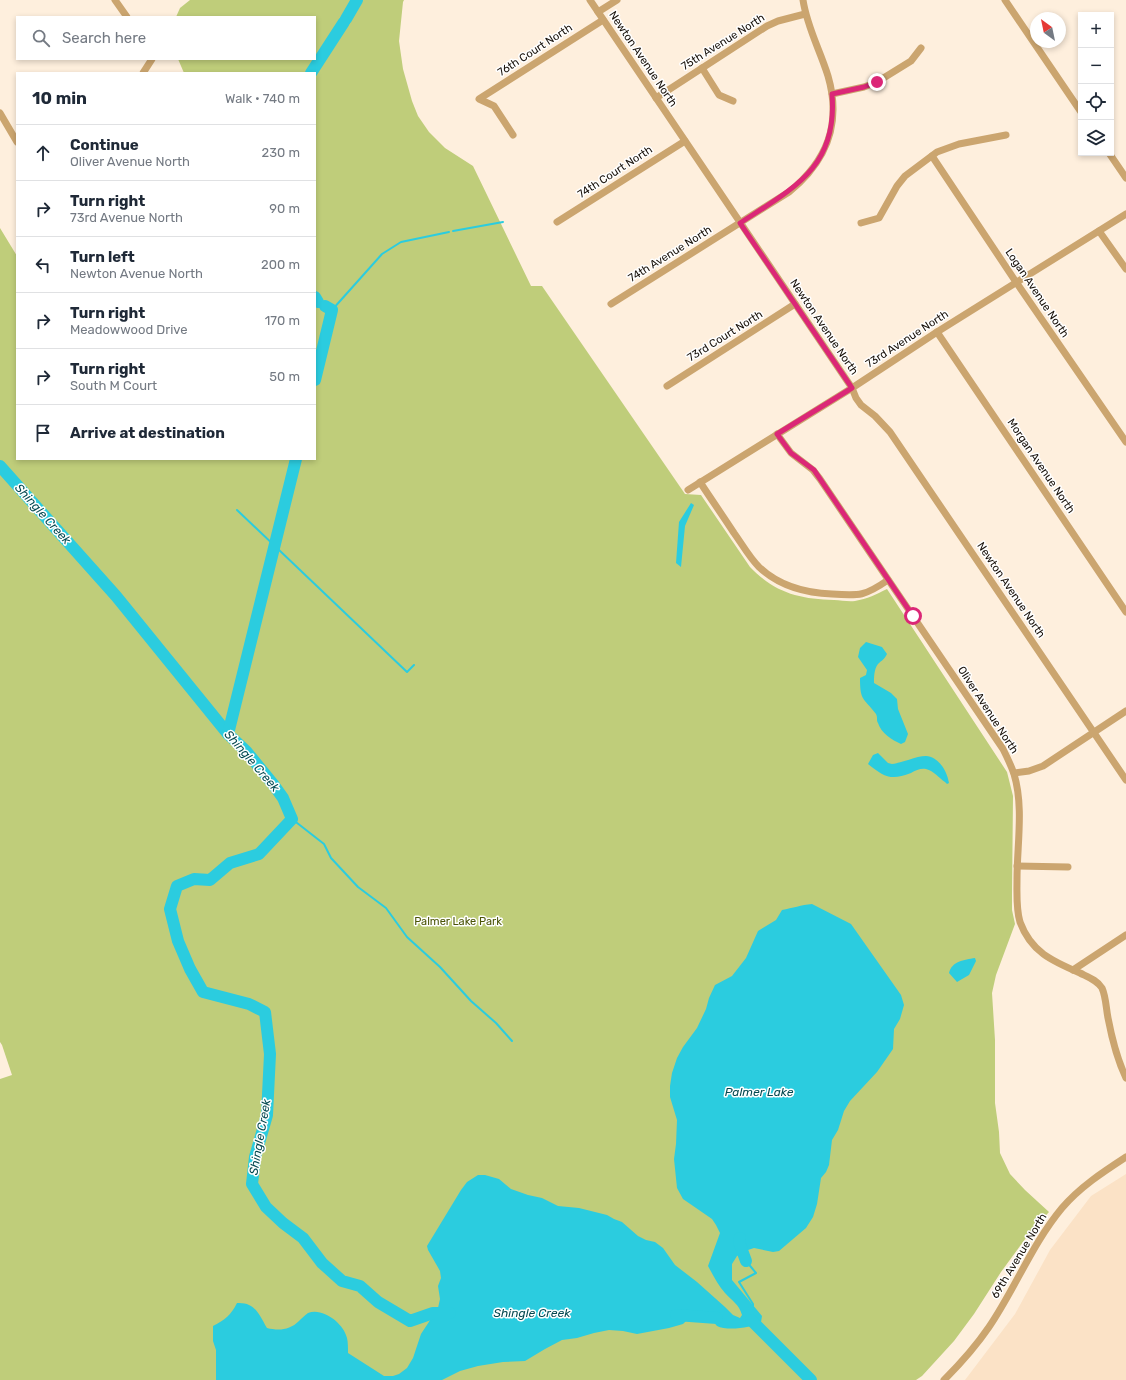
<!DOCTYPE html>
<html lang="en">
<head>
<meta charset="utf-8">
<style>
	:root { --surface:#fff; --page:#f2f2f3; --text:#1f2937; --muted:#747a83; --line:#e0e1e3 }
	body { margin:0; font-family:Rubik,sans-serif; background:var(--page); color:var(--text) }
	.controls { position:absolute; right:12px; top:12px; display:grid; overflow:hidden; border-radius:0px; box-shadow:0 2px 6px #0003 }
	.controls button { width:36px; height:36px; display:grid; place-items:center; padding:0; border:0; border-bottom:1px solid var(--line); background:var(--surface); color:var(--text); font:20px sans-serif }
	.compass { position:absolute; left:1030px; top:12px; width:36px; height:36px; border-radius:50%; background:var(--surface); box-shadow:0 2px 6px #0003; rotate:327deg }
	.stop { position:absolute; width:12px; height:12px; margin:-9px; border:3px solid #db2777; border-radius:50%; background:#fff }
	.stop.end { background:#db2777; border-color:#fff; box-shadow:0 1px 4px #0008 }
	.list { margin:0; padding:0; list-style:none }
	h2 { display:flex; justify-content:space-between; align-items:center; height:52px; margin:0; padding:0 16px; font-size:17px }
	h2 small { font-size:13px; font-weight:400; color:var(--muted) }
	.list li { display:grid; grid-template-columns:26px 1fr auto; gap:12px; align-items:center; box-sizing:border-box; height:56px; padding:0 16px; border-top:1px solid var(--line) }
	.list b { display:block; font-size:15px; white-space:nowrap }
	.list p { margin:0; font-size:13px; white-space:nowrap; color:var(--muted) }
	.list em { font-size:13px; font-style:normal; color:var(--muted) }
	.icon { flex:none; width:22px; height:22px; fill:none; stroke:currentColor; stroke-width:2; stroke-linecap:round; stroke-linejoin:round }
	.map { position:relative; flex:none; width:1126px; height:1380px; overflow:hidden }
	.search { position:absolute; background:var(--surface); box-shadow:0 2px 6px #0003; left:16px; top:16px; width:300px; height:44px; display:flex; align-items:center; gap:10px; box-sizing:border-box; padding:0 14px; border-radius:0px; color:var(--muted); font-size:15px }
	.panel { position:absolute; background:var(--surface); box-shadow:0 2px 6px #0003; left:16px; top:72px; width:300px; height:388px; border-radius:0px }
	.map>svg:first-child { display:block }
	.built { fill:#fbe2c6 }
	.green { fill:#bfcd7a }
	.water { fill:#2bccdf }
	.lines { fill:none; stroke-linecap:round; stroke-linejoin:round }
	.stream { stroke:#2bccdf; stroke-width:2 }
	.river { stroke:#2bccdf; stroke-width:12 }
	.minor { stroke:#cba56f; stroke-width:7 }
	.route { stroke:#db2777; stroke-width:5 }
	.labels { text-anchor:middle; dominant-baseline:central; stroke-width:3; stroke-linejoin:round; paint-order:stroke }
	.street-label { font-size:11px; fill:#160f08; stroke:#fff }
	.park-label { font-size:11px; fill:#4b5406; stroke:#fff }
	.water-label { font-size:12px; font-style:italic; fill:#044951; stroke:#fff }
</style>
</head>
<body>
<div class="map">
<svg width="1126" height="1380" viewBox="0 0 1126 1380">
	<rect width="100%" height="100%" fill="#feefdd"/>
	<path class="built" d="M 1126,1174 L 1126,1380 L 965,1380 L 1015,1314 L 1050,1250 L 1091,1196 Z"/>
	<path class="green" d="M 190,0 L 404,0 L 403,2 L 399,41 L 403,69 L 412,101 L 418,116 L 429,132 L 445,148 L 473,166 L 531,286 L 542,286 L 685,494 L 701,495 L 750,567 C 775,593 799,599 834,600 C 841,600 848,602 855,601 C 867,599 877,594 887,589 L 1007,772 L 1013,796 L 1012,894 L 1012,910 L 1015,924 L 996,975 L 992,993 L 995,1040 L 995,1103 L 999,1132 L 1000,1153 L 1010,1174 L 1025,1190 L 1049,1212 L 1028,1235 L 1001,1272 L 974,1314 L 954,1341 L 922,1376 L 916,1380 L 0,1380 L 0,1079 L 12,1075 L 2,1045 L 0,1042 L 0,228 L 17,256 L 17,459 L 315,459 L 315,73 L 184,73 L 178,59 L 315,59 L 315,17 L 176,17 L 180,8 Z"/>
	<g class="water">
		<path d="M 691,503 L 694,505 L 685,526 L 681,567 L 676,563 L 679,522 Z"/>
		<path d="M 866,642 L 882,647 L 887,654 C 884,660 882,660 878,664 C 874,669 874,677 874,683 L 891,693 L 897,699 L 898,709 L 908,734 L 905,742 L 901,744 C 892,740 881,733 878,723 C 876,720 878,718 876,714 C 863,697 860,701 860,678 L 866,675 L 867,670 L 858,657 L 860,648 Z"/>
		<path d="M 878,753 L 888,763 L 892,764 C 902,763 916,756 926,756 C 939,757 947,771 949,783 L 947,784 L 945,782 C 939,778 934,771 926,769 C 921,768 916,770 911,773 C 891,781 884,777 868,764 L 873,755 Z"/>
		<path d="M 812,904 L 851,924 L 901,995 L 904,1005 L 900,1019 L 894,1029 L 893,1049 L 877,1072 L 850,1101 L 844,1111 L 838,1130 L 832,1140 L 829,1165 L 826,1172 L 821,1178 L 817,1204 L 813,1217 L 806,1228 L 779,1251 L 773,1252 L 754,1248 L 745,1251 L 737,1256 L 732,1264 L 732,1280 L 762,1316 L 761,1322 C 752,1328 727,1331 717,1326 C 715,1324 714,1322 713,1321 C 707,1316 702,1315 695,1314 L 688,1319 L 683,1324 L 669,1328 L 637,1334 L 623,1331 L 609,1330 L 594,1333 L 577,1338 L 562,1340 L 545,1349 L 525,1361 L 503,1362 L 478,1366 L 460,1371 L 442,1380 L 216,1380 L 216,1350 L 213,1341 L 213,1326 C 225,1320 231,1315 237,1303 C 255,1302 259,1314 267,1328 C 279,1331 290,1330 299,1321 C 302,1318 305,1315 308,1313 C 323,1307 344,1324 347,1338 C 348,1342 348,1348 348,1353 L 384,1376 L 393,1376 L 399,1374 L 407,1368 L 413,1358 L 421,1334 L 438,1308 L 440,1299 L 438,1286 L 441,1278 L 440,1271 L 428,1250 L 427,1246 L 461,1190 L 467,1182 L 478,1175 L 485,1175 L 499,1179 L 511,1189 L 528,1195 L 542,1198 L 558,1206 L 579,1208 L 607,1215 L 614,1219 L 622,1222 L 638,1236 L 646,1240 L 655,1242 L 663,1248 L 675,1265 L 697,1282 L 725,1307 L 733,1315 L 740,1318 L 742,1315 C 739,1304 732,1301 725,1293 C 718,1285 713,1275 708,1266 L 720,1233 L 716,1225 L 712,1219 L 683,1199 L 677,1188 L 674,1159 L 676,1144 L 677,1120 L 670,1097 L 670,1086 L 672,1073 L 677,1058 L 683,1047 L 697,1028 L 706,1009 L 709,998 L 715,985 L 732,976 L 746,958 L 758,931 L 776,920 L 782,910 C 793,908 801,905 812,904 Z"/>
		<path d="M 975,958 L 976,961 L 969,975 L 957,982 L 949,973 C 952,961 964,960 975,958 Z"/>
	</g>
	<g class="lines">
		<g class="stream">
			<path d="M 453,231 L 503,222"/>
			<path d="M 332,310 L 382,254 L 401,242 L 449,232"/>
			<path d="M 237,510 L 407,672 L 414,665"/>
			<path d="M 292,819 L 324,844 L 331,858 L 358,887 L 386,908 L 407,937 L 440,967 L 471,1001 L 496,1023 L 512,1041"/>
			<path d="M 746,1261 L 756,1273 L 739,1282 L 753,1304 L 753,1307"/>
		</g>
		<g class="river">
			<path d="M 346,19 L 357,0"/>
			<path d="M 311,73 L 344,22"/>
			<path d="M 315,297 L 318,302"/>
			<path d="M 315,380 L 332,310 L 325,306"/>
			<path d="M 0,466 L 116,596 L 228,734 L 246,751 L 273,784 L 283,798 L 292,819 L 259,854 L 230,863 L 210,880 L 194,879 L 177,886 L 170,909 L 178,941 L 190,969 L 203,992 L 249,1004 L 265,1012 L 270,1054 L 267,1115 L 255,1157 L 252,1184 L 266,1207 L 283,1223 L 303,1238 L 322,1263 L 342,1281 L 360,1286 L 378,1302 L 410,1321 L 433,1313 L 450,1313"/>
			<path d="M 228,734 L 296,459"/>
			<path d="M 740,1238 L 739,1242 L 746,1261"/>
			<path d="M 676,1315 L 717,1318"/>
			<path d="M 751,1320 L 811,1380"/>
		</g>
		<g class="minor">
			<path d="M 115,0 L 127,17"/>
			<path d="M 590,0 L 852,388 L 856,398 L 861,405 L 875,416 L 890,432 L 1126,780"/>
			<path d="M 1005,0 L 1081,112"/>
			<path d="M 598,12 L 617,0"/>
			<path d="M 702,68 L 719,95 L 733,101"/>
			<path d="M 143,73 L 152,59"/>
			<path d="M 832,94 L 864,87 L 877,82 L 911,61 L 921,48"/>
			<path d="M 656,98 L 767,26 L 778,21 L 805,14"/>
			<path d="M 0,113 L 17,142"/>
			<path d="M 513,135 L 494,106 L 479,99 L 603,20"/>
			<path d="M 1109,153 L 1126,178"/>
			<path d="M 932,156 L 1016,282 L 1126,442"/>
			<path d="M 557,222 L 685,141"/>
			<path d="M 861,223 L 879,218 L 897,186 L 905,176 L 937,152 L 959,144 L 1006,135"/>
			<path d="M 1099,231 L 1126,269"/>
			<path d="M 611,304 L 789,192 C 827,161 842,124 828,76 C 820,50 807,27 803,0"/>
			<path d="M 937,332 L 1126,612"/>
			<path d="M 667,386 L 795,304"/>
			<path d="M 777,434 L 791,453 L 813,470 L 820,479 L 1003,749 C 1007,757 1011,765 1014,774 C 1024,807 1017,845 1017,879 C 1017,893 1016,909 1020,922 C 1031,952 1052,961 1080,973 C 1088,977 1097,980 1102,988 C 1106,997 1106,1008 1108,1018 C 1112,1039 1117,1059 1126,1078"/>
			<path d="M 700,482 C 711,499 723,516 734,533 C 742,544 749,557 759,567 C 779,586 805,593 832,594 C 860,596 865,596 888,580"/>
			<path d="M 688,490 L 852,388 L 937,332 L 1126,214"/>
			<path d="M 1014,773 L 1029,771 L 1043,766 L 1126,711"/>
			<path d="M 1017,866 L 1068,867"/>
			<path d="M 1073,970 L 1126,935"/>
			<path d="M 944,1380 C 960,1364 976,1346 989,1327 C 1015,1289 1032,1244 1062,1208 C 1080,1187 1103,1172 1126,1157"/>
		</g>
	</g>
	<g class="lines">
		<path class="route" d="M 877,82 L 864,87 L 832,94 C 838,167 794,188 740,223 L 852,388 L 777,434 L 791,453 L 814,470 L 913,616"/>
	</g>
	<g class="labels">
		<g class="street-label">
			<text transform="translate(723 42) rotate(-32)">75th Avenue North</text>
			<text transform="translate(535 50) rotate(-33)">76th Court North</text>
			<text transform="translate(643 59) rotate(56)">Newton Avenue North</text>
			<text transform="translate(615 172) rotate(-33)">74th Court North</text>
			<text transform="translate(670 254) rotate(-32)">74th Avenue North</text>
			<text transform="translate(1037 293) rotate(56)">Logan Avenue North</text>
			<text transform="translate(824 327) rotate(56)">Newton Avenue North</text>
			<text transform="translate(725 336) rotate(-32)">73rd Court North</text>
			<text transform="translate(907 339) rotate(-33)">73rd Avenue North</text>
			<text transform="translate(1041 466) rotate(56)">Morgan Avenue North</text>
			<text transform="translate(1011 590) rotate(56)">Newton Avenue North</text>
			<text transform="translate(988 710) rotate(57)">Oliver Avenue North</text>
			<text transform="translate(1019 1256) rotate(-59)">69th Avenue North</text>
		</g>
		<g class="park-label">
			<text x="458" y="921">Palmer Lake Park</text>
		</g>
		<g class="water-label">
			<text transform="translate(43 514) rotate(48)">Shingle Creek</text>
			<text transform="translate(252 761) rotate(49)">Shingle Creek</text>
			<text x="759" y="1092">Palmer Lake</text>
			<text transform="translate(260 1137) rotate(-80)">Shingle Creek</text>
			<text x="532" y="1313">Shingle Creek</text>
		</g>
	</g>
</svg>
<div class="controls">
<button>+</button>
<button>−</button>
<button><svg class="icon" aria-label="locate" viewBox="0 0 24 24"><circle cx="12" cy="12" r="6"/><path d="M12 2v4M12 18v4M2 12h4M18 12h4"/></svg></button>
<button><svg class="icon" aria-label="layers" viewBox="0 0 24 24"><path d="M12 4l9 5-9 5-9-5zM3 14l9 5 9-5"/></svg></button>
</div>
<svg class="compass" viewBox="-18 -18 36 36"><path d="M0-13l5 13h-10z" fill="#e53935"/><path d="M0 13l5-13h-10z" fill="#747a83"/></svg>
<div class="stop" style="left:913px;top:616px"></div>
<div class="stop end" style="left:877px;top:82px"></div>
<div class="search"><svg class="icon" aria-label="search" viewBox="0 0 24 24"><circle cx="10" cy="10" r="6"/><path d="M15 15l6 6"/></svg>Search here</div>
<section class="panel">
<h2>10 min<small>Walk · 740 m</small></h2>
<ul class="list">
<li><svg class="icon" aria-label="ahead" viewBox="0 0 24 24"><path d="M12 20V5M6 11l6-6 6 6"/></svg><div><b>Continue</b><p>Oliver Avenue North</p></div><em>230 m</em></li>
<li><svg class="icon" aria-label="right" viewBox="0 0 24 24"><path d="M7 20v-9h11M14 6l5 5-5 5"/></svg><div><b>Turn right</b><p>73rd Avenue North</p></div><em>90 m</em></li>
<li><svg class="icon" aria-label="left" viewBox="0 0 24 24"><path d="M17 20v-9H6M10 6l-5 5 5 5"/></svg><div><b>Turn left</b><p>Newton Avenue North</p></div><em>200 m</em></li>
<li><svg class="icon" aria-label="right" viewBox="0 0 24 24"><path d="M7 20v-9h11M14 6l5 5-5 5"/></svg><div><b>Turn right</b><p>Meadowwood Drive</p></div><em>170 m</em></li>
<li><svg class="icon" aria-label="right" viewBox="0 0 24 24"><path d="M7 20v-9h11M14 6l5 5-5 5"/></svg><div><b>Turn right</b><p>South M Court</p></div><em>50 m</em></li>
<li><svg class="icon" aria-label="arrive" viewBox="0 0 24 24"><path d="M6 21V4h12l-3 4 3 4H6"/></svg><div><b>Arrive at destination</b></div></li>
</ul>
</section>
</div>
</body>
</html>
